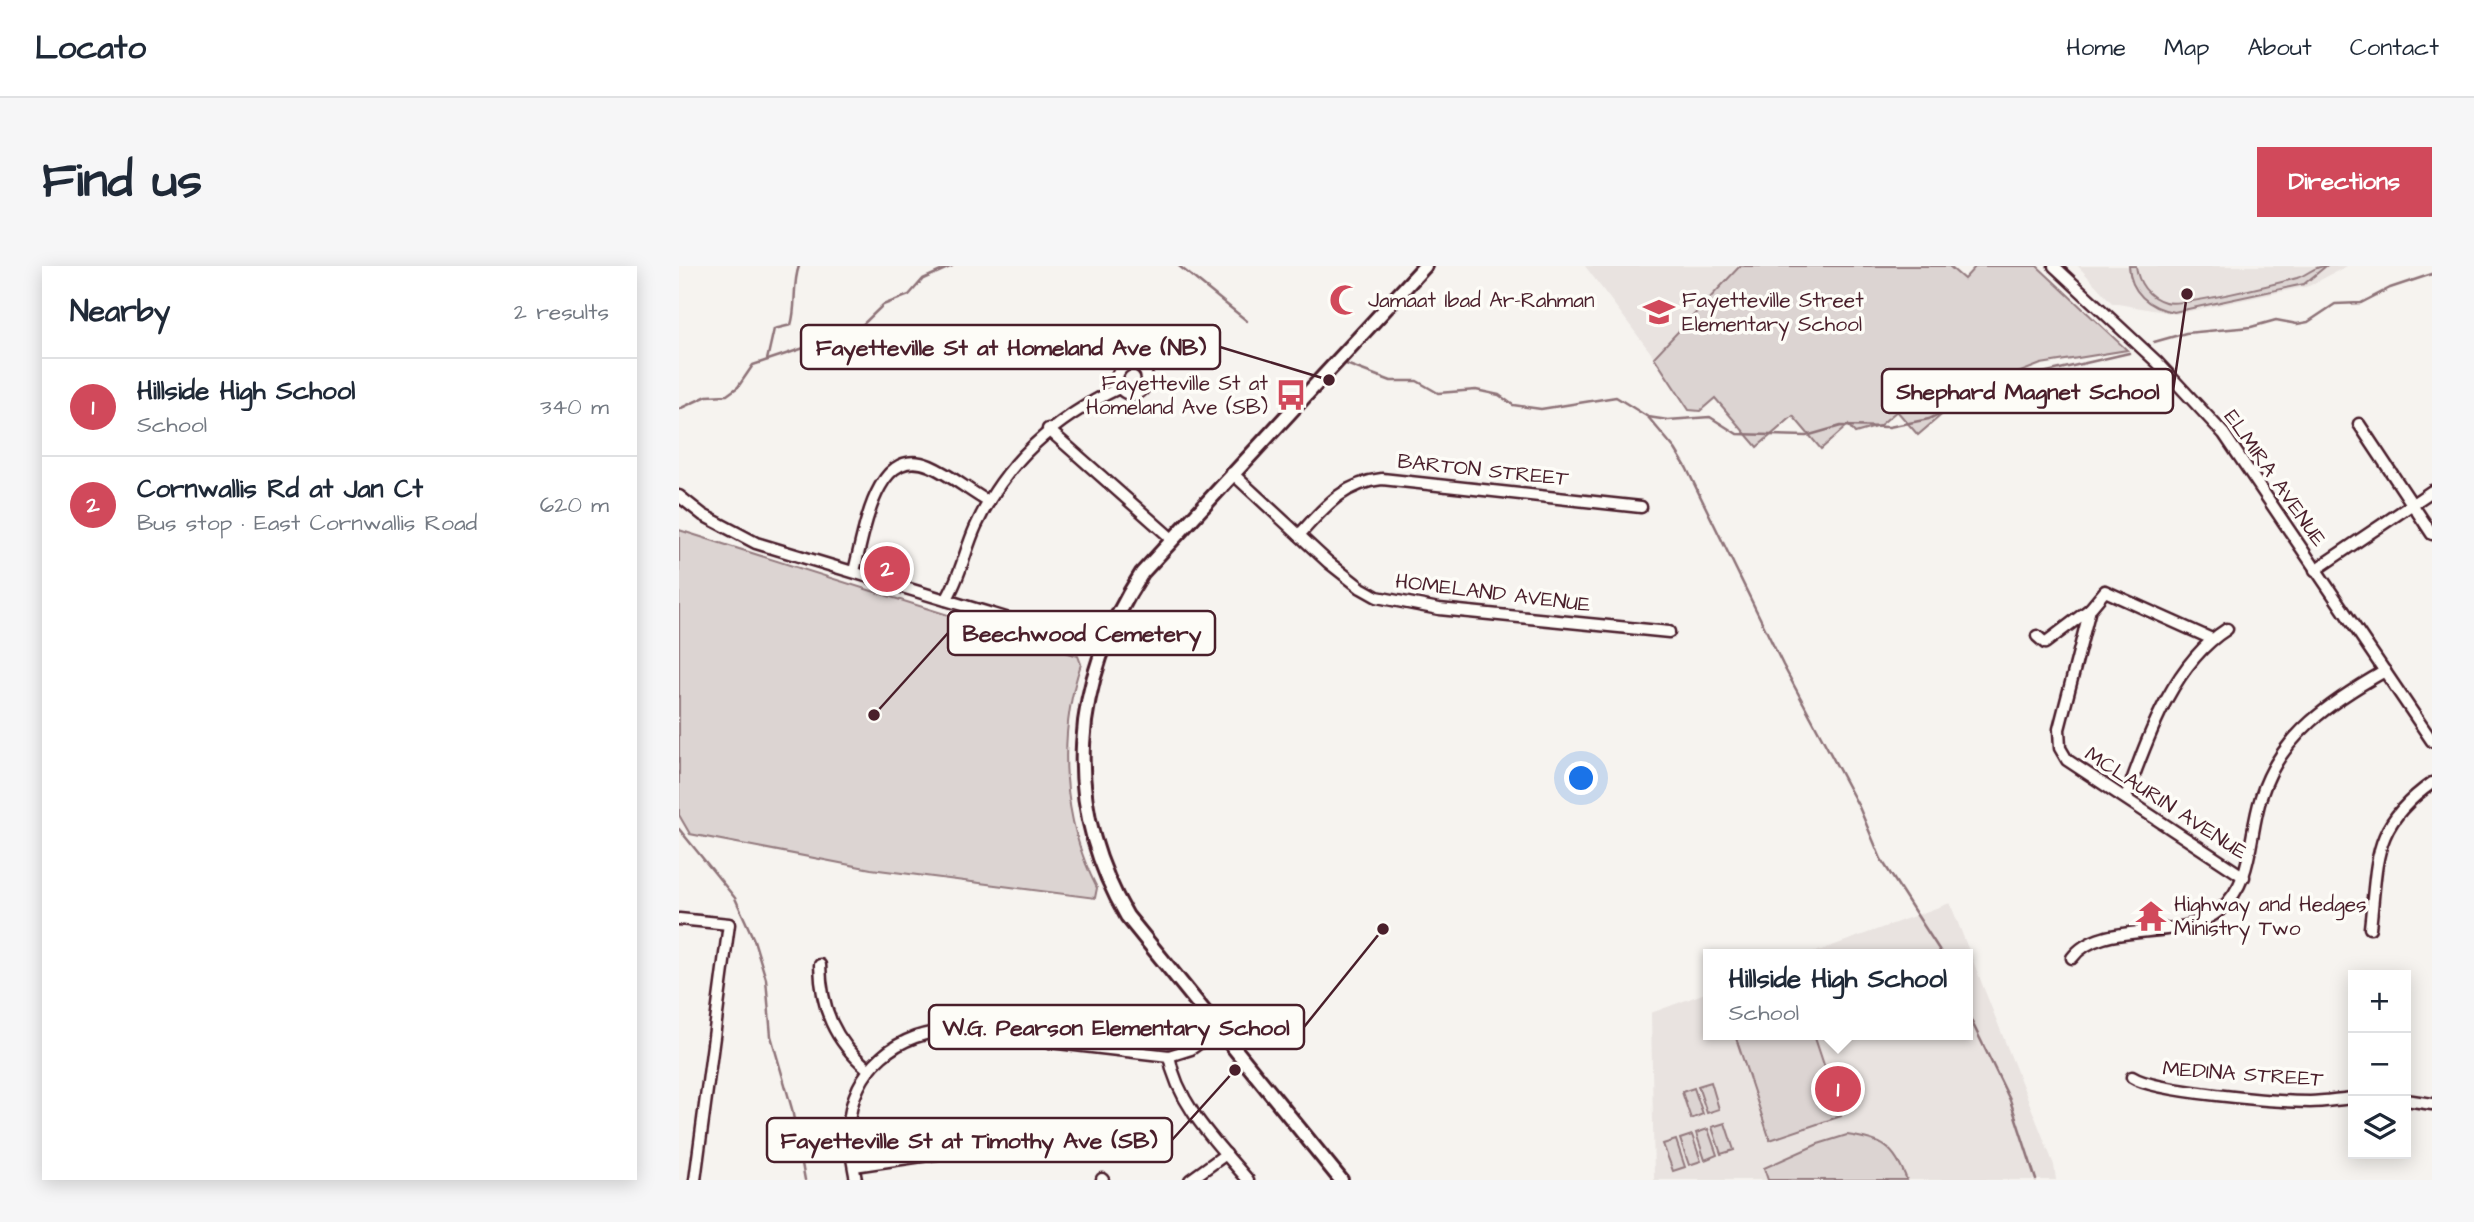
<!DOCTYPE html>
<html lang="en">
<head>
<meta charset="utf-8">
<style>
	:root { --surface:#fff; --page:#f6f6f7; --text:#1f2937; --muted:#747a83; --line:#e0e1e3; --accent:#d1495b }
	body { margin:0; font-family:"Architects Daughter",sans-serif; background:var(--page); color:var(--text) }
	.controls { position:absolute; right:21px; bottom:21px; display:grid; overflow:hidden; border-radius:0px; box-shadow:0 4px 18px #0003 }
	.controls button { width:63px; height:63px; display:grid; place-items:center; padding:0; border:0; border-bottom:2px solid var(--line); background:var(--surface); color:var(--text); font:35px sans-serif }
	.you { position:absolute; left:903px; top:513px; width:24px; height:24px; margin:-18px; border:5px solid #fff; border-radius:50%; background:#1a73e8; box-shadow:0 0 0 10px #1a73e833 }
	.badge { display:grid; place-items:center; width:46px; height:46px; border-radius:50%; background:var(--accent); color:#fff; font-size:23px; font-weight:700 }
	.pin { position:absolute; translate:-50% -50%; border:4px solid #fff; box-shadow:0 2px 7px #0006 }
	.popup { position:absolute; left:1024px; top:683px; width:270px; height:91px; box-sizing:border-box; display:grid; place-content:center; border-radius:0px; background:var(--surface); filter:drop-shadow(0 2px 5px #0005); font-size:23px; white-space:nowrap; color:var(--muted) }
	.popup b { font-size:26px; color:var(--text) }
	.popup::after { content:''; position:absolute; left:50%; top:100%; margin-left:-14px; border:14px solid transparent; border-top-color:var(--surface) }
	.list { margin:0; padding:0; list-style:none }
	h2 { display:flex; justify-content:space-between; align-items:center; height:91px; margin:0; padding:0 28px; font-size:30px }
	h2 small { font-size:23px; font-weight:400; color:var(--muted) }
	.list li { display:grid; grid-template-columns:46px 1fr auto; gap:21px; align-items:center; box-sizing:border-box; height:98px; padding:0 28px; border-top:2px solid var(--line) }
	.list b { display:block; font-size:26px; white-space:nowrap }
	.list p { margin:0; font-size:23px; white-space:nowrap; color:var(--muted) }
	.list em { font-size:23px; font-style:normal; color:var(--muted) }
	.icon { flex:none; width:38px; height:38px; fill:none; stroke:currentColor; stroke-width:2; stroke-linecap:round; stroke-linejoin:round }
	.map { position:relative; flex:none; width:1753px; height:914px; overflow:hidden; border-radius:0px }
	header { display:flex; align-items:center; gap:42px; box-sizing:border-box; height:98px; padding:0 35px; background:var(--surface); border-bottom:2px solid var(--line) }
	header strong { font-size:33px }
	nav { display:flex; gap:38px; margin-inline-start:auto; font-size:24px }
	.intro { display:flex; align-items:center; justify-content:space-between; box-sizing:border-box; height:168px; padding:0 42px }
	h1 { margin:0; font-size:49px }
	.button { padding:18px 32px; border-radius:0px; background:var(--accent); color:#fff; font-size:24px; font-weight:700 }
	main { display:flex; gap:42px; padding:0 42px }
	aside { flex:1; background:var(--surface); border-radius:0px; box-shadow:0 4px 18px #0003 }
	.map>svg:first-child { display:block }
	.built { fill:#e9e3e0 }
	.green { fill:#dcd4d2; stroke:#937a7e; stroke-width:2 }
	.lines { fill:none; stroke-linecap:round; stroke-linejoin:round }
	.stream { stroke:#8e7378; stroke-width:2.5 }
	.minor-casing { stroke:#4a1f2b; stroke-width:15 }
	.major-casing { stroke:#4a1f2b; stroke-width:18 }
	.minor { stroke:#fdfcf7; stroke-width:10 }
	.major { stroke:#fdfcf7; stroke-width:12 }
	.labels { text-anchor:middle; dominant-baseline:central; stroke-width:7; stroke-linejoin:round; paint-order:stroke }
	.poi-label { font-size:21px; fill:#4a1f2b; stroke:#fdfcf7; text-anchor:start }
	.street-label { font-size:21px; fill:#4a1f2b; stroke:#fdfcf7 }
	.leader { fill:none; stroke:#4a1f2b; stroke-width:2.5 }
	.callout-dot { fill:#4a1f2b; stroke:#fdfcf7; stroke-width:2.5 }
	.callout { fill:#fdfcf7; stroke:#4a1f2b; stroke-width:2.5 }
	.callout-label { font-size:23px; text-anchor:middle; font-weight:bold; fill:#4a1f2b }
</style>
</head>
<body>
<header>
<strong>Locato</strong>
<nav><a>Home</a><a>Map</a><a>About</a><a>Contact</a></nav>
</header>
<div class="intro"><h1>Find us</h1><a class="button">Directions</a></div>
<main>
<aside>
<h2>Nearby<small>2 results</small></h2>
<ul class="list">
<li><span class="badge">1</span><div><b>Hillside High School</b><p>School</p></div><em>340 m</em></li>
<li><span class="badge">2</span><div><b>Cornwallis Rd at Jan Ct</b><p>Bus stop · East Cornwallis Road</p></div><em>620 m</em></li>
</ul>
</aside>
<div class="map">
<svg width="1753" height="914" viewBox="0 0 1753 914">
	<rect width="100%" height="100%" fill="#f6f3ef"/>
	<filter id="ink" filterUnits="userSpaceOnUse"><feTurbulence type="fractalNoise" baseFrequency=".0143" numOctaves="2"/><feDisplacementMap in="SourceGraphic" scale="14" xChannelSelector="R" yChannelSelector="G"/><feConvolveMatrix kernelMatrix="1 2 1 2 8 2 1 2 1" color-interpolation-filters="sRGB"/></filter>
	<g filter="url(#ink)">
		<g class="built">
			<path d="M 906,0 L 1061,0 L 975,91 Z"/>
			<path d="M 1399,0 L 1668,0 L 1630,20 L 1497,48 L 1433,37 Z"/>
			<path d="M 1271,637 L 1375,899 L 1377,914 L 975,914 L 972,747 L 1029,726 L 1030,769 L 1288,769 L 1288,688 L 1131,688 Z"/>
		</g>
		<g class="green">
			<path d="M 1061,0 L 1270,0 L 1285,13 L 1297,0 L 1358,0 L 1448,84 L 1362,98 L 1272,133 L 1275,138 L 1239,169 L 1218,145 L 1200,160 L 1176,167 L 1169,159 L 1142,183 L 1114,150 L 1078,181 L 1036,132 L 1021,145 L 1010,144 L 975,91 Z"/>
			<path d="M 1450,0 L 1457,0 C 1459,17 1469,31 1486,36 C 1504,41 1596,18 1618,12 C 1630,8 1635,0 1647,0 L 1625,18 L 1495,46 C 1470,42 1451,26 1450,0 Z"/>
			<path d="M 0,264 L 399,390 L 402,398 C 378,469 383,555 418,622 L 416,632 L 192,603 L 11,568 L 0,549 Z"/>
			<path d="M 1056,769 L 1135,769 L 1162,850 L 1091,874 Z"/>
			<path d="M 1032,816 L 1040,843 L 1028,847 L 1019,820 Z"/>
			<path d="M 1015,822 L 1024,848 L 1012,853 L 1003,826 Z"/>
			<path d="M 1046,857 L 1055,884 L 1042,888 L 1033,861 Z"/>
			<path d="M 1029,863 L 1038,889 L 1026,894 L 1017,867 Z"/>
			<path d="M 1013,869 L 1022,895 L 1010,899 L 1001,873 Z"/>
			<path d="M 1168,869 C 1204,874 1215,880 1228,914 L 1089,914 L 1085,902 L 1139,878 Z"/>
			<path d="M 997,874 L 1006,901 L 994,905 L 984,878 Z"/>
		</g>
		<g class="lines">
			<g class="stream">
				<path d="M 500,0 L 568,55"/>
				<path d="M 1475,76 L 1507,67 L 1572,61 L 1597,54 L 1618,58 L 1629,56 L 1656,38 L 1682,37 L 1711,22 L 1753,8"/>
				<path d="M 88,94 L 95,63 L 112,59 C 118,40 113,19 120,0"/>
				<path d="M 667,98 L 712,115 L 738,115 L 759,127 L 797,124 L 820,129 L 834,139 L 862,143 L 937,131 L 969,151 L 989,154 L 1031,151 L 1058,168 L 1127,170 L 1162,160 L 1210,161 L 1250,153 L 1280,138 L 1355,109 L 1450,87"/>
				<path d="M 0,143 L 28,130 L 48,129 L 59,121 L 74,99 L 137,78 L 170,72 L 204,39 L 230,29 L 244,13 L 273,0"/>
				<path d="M 969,151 L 996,183 L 1007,201 L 1104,399 L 1180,541 L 1202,593 L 1263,688"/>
				<path d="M 0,563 L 56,632 L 75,674 L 87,713 L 92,770 L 113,843 L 126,914"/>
				<path d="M 1288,746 L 1331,834 L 1357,914"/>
			</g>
			<defs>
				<g id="minor">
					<path d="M 1375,0 L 1479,97 L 1545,168 L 1753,475"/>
					<circle cx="453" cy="113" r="15"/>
					<path d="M 1680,158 L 1753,268"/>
					<path d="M 369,163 L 492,272"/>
					<path d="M 553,207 L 649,296 L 682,322 L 698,331 L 760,343 L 990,366"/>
					<path d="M 0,230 L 24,249 L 77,277 L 423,381"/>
					<path d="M 620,269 C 645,242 664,217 703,213 L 962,241"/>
					<path d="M 1636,304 L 1753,225"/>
					<path d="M 175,305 C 185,269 196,177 251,200 C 272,209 290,225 310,236"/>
					<path d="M 267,334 C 281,312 286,284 297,260 C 327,195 376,152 440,122"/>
					<path d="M 1411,343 L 1426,325 L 1533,373"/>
					<path d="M 1358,370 L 1366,377 L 1411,343 L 1380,463 L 1381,482 L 1388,494 L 1565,611"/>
					<path d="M 1447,531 C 1468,474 1493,398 1548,363"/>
					<path d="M 0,653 L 50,658 L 16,914"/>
					<path d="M 1691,662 C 1699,594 1692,560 1753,517"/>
					<path d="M 1393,692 C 1422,652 1501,678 1541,644 C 1575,614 1569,571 1582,531 C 1601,469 1653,435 1706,405"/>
					<path d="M 141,699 C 142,743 155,774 189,803"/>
					<path d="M 490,790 C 499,840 538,877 569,914"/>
					<path d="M 1453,811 C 1475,826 1599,836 1631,836 C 1645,836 1660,833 1674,832"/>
					<path d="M 1727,834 L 1753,838"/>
					<path d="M 175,900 L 284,884 L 302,872"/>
					<path d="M 423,913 L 424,914"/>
					<path d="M 177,914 C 174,897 169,877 170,860 C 172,804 220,763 276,765 L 490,790 L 512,783 L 538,764"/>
					<path d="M 511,914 L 547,888"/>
				</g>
				<path id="major" d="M 662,914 L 448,650 C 382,536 392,416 463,307 L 746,0"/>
			</defs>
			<use href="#minor" class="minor-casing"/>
			<use href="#major" class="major-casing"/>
			<use href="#minor" class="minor"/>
			<use href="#major" class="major"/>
		</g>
	</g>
	<defs>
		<symbol id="mosque-bare" viewBox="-9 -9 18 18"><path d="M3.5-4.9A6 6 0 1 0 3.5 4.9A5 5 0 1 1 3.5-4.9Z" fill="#d1495b" stroke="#fdfcf7" stroke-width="2.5" paint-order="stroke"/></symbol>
		<symbol id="school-bare" viewBox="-9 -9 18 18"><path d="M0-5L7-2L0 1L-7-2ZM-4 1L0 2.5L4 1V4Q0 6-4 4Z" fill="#d1495b" stroke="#fdfcf7" stroke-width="2.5" paint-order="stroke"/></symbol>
		<symbol id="bus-bare" viewBox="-9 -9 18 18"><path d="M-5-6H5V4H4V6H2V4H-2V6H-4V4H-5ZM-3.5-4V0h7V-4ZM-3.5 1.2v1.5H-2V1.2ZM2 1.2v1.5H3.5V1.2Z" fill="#d1495b" stroke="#fdfcf7" stroke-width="2.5" paint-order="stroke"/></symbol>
		<symbol id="temple-bare" viewBox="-9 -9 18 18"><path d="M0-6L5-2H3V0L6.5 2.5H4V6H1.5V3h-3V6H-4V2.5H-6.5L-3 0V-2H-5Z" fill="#d1495b" stroke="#fdfcf7" stroke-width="2.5" paint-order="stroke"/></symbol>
	</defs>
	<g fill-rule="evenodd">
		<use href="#mosque-bare" x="644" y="12" width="44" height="44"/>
		<use href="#school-bare" x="958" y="24" width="44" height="44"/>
		<use href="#bus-bare" x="590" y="107" width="44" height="44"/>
		<use href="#temple-bare" x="1450" y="628" width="44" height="44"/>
	</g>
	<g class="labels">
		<g class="poi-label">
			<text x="689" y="34">Jamaat Ibad Ar-Rahman</text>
			<text x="1003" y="34">Fayetteville Street<tspan x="1003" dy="24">Elementary School</tspan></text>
			<text x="589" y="117" text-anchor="end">Fayetteville St at<tspan x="589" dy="24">Homeland Ave (SB)</tspan></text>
			<text x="1495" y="638">Highway and Hedges<tspan x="1495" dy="24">Ministry Two</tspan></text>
		</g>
		<g class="street-label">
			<text transform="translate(804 204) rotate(6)">BARTON STREET</text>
			<text transform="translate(1596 212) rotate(55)">ELMIRA AVENUE</text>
			<text transform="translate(814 327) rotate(7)">HOMELAND AVENUE</text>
			<text transform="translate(1487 537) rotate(33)">MCLAURIN AVENUE</text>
			<text transform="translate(1564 808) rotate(4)">MEDINA STREET</text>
		</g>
	</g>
	<path class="leader" d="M650 114L541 81M1508 28L1494 125M195 449L269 367M704 663L625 761M556 804L493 874"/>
	<g class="callout-dot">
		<circle cx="650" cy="114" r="7"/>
		<circle cx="1508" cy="28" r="7"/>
		<circle cx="195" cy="449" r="7"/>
		<circle cx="704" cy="663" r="7"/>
		<circle cx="556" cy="804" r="7"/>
	</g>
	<g class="callout">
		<rect x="122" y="59" width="419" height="44" rx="7"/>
		<rect x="1203" y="103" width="291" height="44" rx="7"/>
		<rect x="269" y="345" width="267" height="44" rx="7"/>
		<rect x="250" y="739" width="375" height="44" rx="7"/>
		<rect x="88" y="852" width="405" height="44" rx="7"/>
	</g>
	<g class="callout-label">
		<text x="332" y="89">Fayetteville St at Homeland Ave (NB)</text>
		<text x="1349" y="133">Shephard Magnet School</text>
		<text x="403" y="375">Beechwood Cemetery</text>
		<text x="437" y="769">W.G. Pearson Elementary School</text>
		<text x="290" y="882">Fayetteville St at Timothy Ave (SB)</text>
	</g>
</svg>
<div class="controls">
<button>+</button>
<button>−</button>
<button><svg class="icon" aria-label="layers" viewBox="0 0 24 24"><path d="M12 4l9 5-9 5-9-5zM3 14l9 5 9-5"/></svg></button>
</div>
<div class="you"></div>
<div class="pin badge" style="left:1159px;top:823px">1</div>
<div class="popup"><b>Hillside High School</b>School</div>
<div class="pin badge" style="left:208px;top:303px">2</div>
</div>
</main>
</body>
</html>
